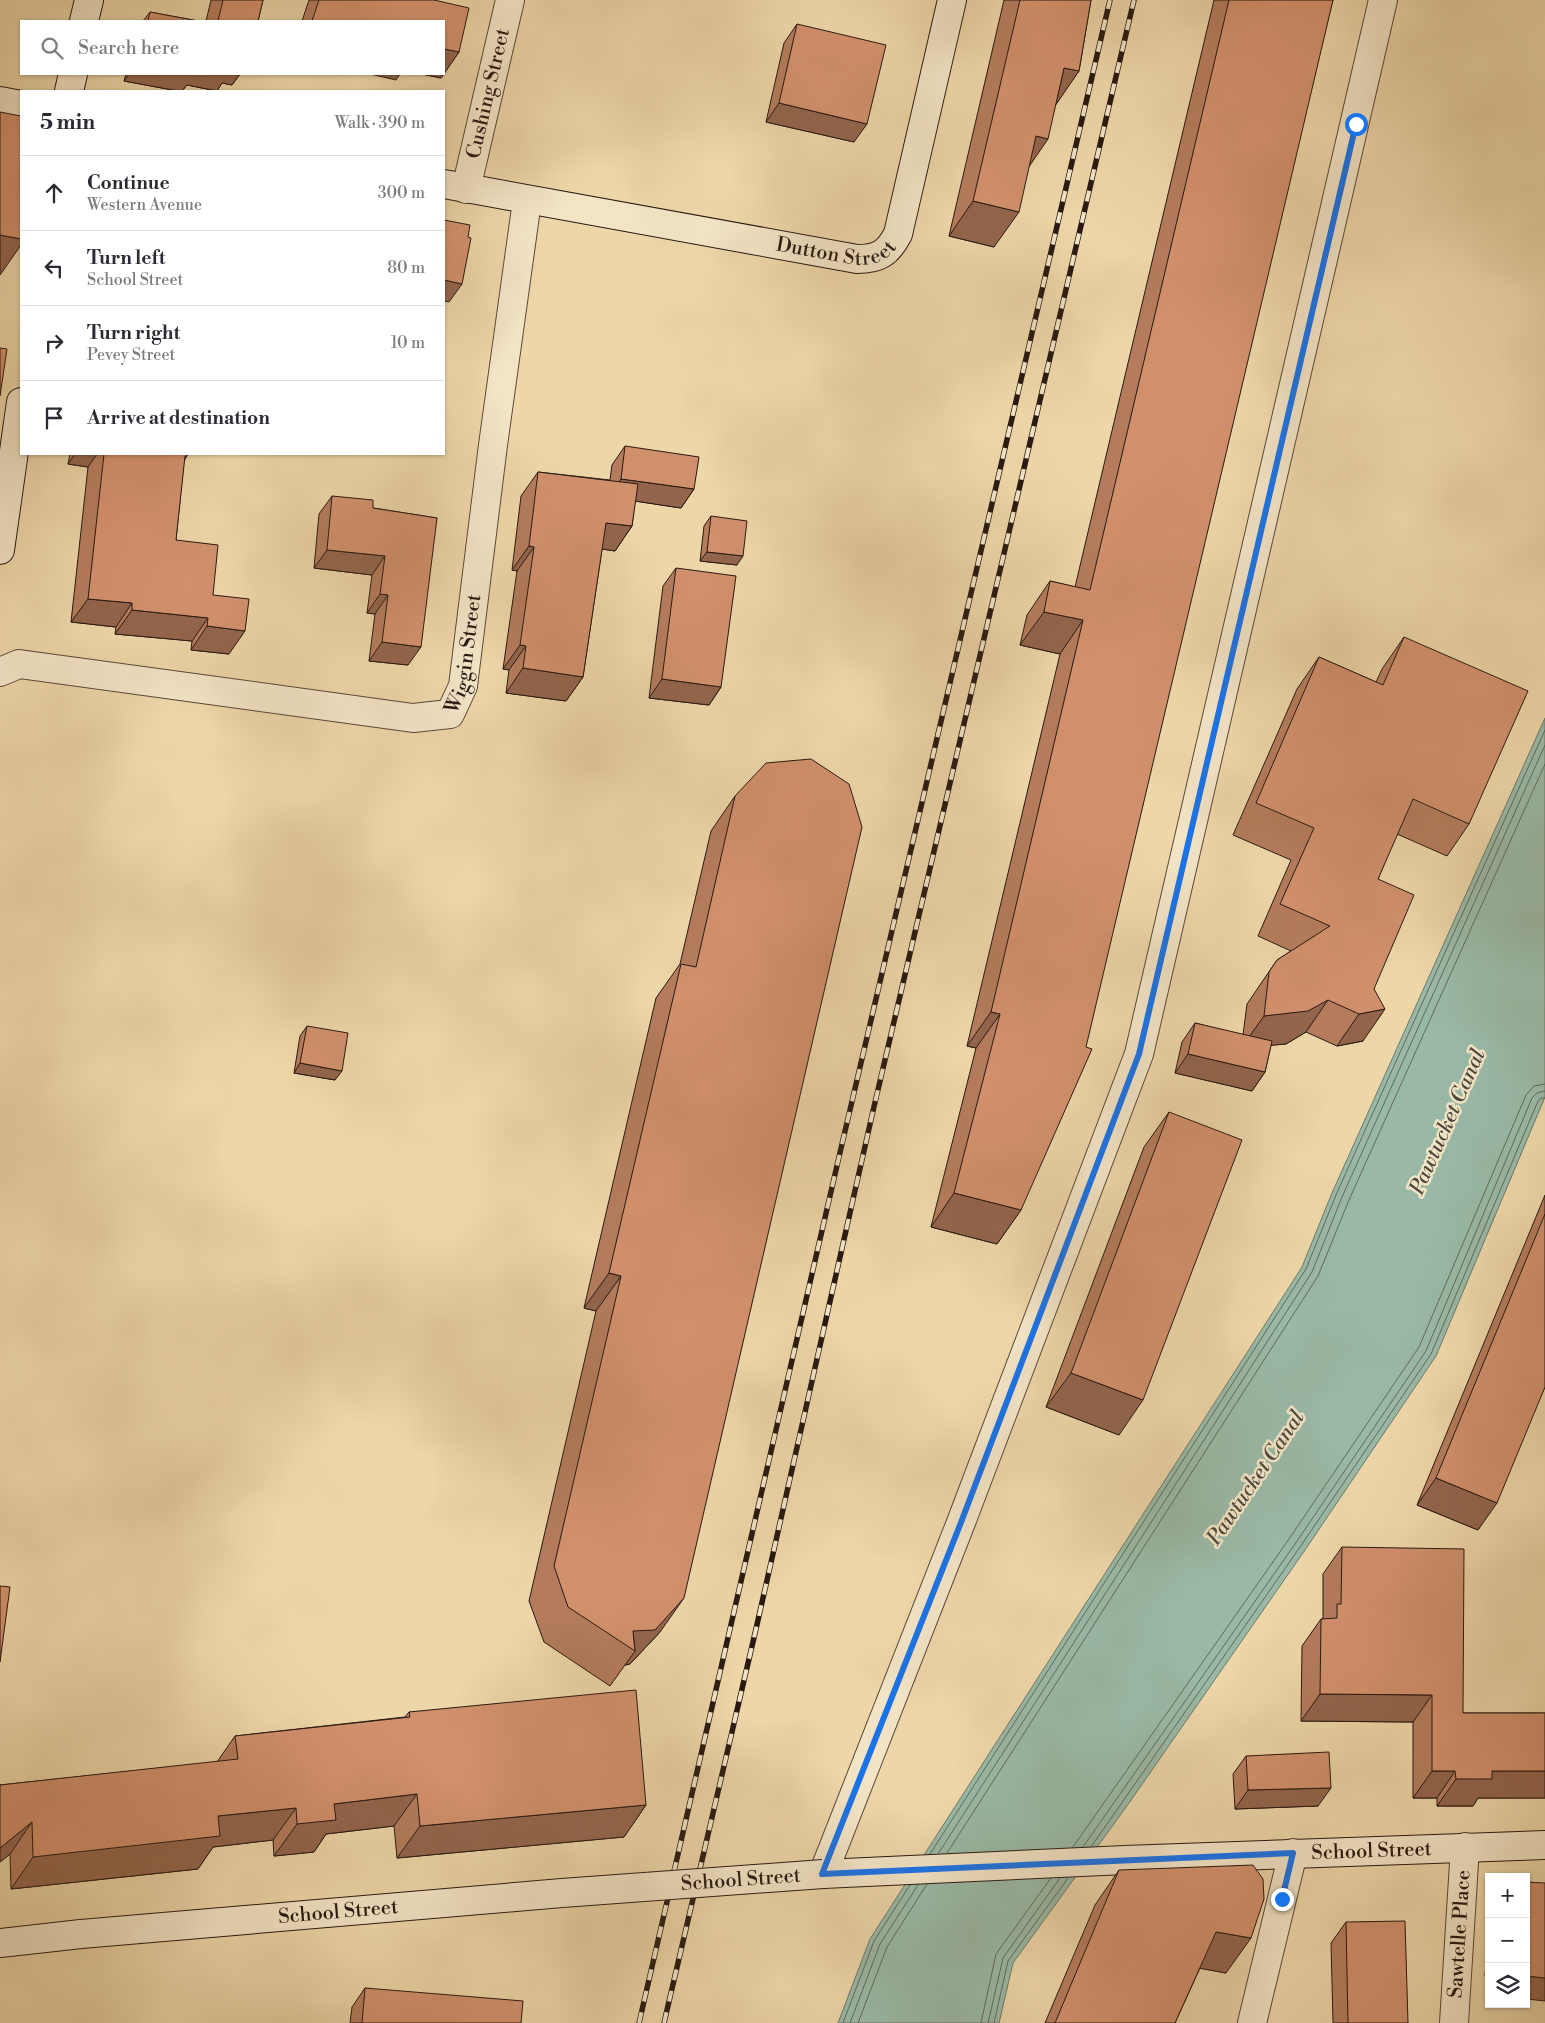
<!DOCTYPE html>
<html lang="en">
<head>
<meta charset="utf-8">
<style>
	:root { --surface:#fff; --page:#f7f7f7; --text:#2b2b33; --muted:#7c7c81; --line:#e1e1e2 }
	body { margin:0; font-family:"Libre Bodoni",serif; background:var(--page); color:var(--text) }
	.controls { position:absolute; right:15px; bottom:15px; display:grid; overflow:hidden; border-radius:0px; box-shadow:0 1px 4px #0004 }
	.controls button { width:45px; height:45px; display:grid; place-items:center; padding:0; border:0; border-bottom:1px solid var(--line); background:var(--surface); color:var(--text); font:25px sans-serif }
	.stop { position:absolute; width:15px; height:15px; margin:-11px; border:4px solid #1a73e8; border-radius:50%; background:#fff }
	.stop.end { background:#1a73e8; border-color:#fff; box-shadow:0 1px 5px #0008 }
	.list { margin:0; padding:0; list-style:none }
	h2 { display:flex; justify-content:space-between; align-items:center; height:65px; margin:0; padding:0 20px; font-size:21px }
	h2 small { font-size:16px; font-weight:400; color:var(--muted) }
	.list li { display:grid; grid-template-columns:32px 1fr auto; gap:15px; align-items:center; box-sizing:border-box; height:75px; padding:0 20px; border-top:1px solid var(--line) }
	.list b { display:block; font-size:19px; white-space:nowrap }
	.list p { margin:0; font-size:16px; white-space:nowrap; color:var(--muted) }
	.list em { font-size:16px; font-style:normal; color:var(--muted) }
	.icon { flex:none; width:28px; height:28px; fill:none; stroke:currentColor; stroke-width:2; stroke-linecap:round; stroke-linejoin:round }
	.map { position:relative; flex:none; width:1545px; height:2023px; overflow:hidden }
	.search { position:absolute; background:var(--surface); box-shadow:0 1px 4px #0004; left:20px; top:20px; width:425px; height:55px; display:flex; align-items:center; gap:12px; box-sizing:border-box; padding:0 18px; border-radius:0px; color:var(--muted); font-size:19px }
	.panel { position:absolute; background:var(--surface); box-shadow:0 1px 4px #0004; left:20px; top:90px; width:425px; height:365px; border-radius:0px }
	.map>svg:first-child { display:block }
	.water { fill:#99b9a6; stroke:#6c796a }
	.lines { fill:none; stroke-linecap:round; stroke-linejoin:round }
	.shore { stroke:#61695c; stroke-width:1 }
	.street-casing { stroke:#5a4837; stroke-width:30 }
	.secondary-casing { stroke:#291911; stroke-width:30 }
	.street { stroke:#f3e4c6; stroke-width:28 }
	.secondary { stroke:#f3e4c6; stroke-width:28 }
	.rail-casing { stroke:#291911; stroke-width:5.5 }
	.rail { stroke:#f3e4c6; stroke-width:4; stroke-dasharray:11; stroke-linecap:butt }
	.secondary-bridge-casing { stroke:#291911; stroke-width:30; stroke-linecap:butt }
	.secondary-bridge { stroke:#f3e4c6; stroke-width:28 }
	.wall { fill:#b47c5d; stroke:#291911 }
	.shaded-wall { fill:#92654c; stroke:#291911 }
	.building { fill:#d1906c; stroke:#291911 }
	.route { stroke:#1a73e8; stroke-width:6 }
	.labels { text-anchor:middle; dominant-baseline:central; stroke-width:5; stroke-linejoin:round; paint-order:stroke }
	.street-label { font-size:20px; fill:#291911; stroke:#f3e4c6 }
	.water-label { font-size:21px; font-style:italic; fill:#4b493e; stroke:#f3e4c6 }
</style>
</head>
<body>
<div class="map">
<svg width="1545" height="2023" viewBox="0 0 1545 2023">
	<rect width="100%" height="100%" fill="#edd6a8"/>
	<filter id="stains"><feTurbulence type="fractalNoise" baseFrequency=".004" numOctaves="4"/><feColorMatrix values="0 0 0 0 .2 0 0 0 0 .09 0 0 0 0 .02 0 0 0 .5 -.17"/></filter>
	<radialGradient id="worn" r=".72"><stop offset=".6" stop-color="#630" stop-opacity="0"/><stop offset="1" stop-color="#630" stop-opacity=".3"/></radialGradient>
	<path class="water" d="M 1545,718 L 1545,1097 L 1436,1356 L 1305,1550 L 1129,1803 L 1013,1963 L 999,2023 L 838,2023 L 870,1939 L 1302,1267 L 1332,1193 Z"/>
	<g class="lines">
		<g class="shore">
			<path d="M 1073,1847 L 1289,1539 L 1419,1347 L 1526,1095 L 1534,1086 L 1545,1084"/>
			<path d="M 1083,1847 L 1295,1544 L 1426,1351 L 1532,1098 L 1537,1093 L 1545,1091"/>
			<path d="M 1091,1847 L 1300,1547 L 1431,1354 L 1538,1101 L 1541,1098 L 1545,1098"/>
			<path d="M 947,1853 L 1318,1276 L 1349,1200 L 1545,764"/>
			<path d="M 930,1854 L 1306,1269 L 1336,1195 L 1545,730"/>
			<path d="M 938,1854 L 1312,1272 L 1342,1197 L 1545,745"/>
			<path d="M 843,2023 L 874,1941 L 910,1885"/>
			<path d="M 850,2023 L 880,1944 L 918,1885"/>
			<path d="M 858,2023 L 887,1947 L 927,1884"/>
			<path d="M 981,2023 L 996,1954 L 1051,1878"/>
			<path d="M 988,2023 L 1003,1958 L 1060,1878"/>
			<path d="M 994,2023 L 1008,1961 L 1068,1878"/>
		</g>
		<defs>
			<g id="street">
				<path id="s1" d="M 466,189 L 510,0"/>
				<path id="s2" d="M 0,672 L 19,664 L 413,718 L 450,714 L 463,686 L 493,445 L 527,201"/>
				<path d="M 823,1874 L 960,1525 L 1139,1054 L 1383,0"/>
				<path d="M 1252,2023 L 1293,1853"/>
				<path id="s3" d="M 1454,2023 L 1465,1847"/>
			</g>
			<g id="secondary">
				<path d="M 84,21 L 89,0"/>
				<path d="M 69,91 L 73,74"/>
				<path d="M 0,101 L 21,105"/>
				<path id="s4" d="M 444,184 L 857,259 C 879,259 888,253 898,234 L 952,0"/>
				<path d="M 0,550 L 21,402"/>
				<path id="s5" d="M 823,1874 L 1125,1860 L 1545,1845"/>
				<path d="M 0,1943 L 81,1934"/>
			</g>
		</defs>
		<use href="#street" class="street-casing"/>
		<use href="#secondary" class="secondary-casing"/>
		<use href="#street" class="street"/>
		<use href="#secondary" class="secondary"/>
		<defs>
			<g id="rail">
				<path d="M 639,2023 L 842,1144 L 1110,0"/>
				<path d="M 664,2023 L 756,1629 L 873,1111 L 1134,0"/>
			</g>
		</defs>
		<use href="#rail" class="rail-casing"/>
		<use href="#rail" class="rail"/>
		<defs>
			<g id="secondary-bridge">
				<path id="s6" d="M 81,1934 L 562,1893 L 823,1874"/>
			</g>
		</defs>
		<use href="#secondary-bridge" class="secondary-bridge-casing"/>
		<use href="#secondary-bridge" class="secondary-bridge"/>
	</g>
	<g class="wall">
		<path d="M 211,0 L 263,0 L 258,21 L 206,21 Z"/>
		<path d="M 309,0 L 434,0 L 459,52 L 441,78 L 422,74 L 444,74 L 444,21 L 302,21 Z"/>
		<path d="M 1004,0 L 1091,0 L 1079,71 L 1056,103 L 994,247 L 949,236 Z"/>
		<path d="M 1214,0 L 1333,0 L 1021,1210 L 997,1244 L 931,1227 L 976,1048 L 967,1046 L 1060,654 L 1020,645 L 1027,615 L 1050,581 L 1075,587 Z"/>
		<path d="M 150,12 L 198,21 L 143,21 Z"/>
		<path d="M 797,24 L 854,142 L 766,122 L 784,43 Z"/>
		<path d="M 126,74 L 240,74 L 232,85 L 222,83 L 217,91 L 187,85 L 182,91 L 178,91 L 124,81 Z"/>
		<path d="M 625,446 L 694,489 L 681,508 L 635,501 L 632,526 L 615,551 L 602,549 L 583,677 L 566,701 L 506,693 L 509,670 L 503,669 L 517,571 L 512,570 L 521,496 L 538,472 L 610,480 L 612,465 Z"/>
		<path d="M 70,454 L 188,454 L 187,456 L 184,461 L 176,540 L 213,595 L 229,654 L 191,650 L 192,641 L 115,634 L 116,627 L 71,622 L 88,467 L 68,464 Z"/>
		<path d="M 332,496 L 373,508 L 437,518 L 408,665 L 369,661 L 375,614 L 367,613 L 372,575 L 314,568 L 319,514 Z"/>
		<path d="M 711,516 L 737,565 L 700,561 L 704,526 Z"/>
		<path d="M 676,568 L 721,687 L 709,705 L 649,698 L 663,586 Z"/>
		<path d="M 1404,637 L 1469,824 L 1447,856 L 1397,834 L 1378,879 L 1374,989 L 1363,1041 L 1337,1046 L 1306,1032 L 1286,1044 L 1271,1045 L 1265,1072 L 1252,1091 L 1175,1073 L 1182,1042 L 1195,1023 L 1243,1035 L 1247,1004 L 1277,960 L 1291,951 L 1258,936 L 1291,860 L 1233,835 L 1297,689 L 1319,657 L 1376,682 L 1382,669 Z"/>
		<path d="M 735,796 L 660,1632 L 630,1664 L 625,1665 L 610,1686 L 544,1642 L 529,1601 L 596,1311 L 584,1308 L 656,998 L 680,964 L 711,831 Z"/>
		<path d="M 307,1026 L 335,1080 L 294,1073 L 300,1036 Z"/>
		<path d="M 1169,1112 L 1119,1435 L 1046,1407 L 1144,1147 Z"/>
		<path d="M 1545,1195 L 1545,1387 L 1478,1530 L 1417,1505 Z"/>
		<path d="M 1342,1547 L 1463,1713 L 1545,1713 L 1545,1798 L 1478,1798 L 1473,1806 L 1437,1806 L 1437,1798 L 1413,1798 L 1413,1722 L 1301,1721 L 1302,1646 L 1321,1619 L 1323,1619 L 1323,1574 Z"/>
		<path d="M 409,1712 L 646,1805 L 624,1837 L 397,1858 L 394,1826 L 326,1834 L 314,1852 L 274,1856 L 273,1840 L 213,1847 L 198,1869 L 11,1889 L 10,1854 L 0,1862 L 0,1785 L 217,1762 L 235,1736 L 405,1717 Z"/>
		<path d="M 1246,1756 L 1318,1806 L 1235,1809 L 1233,1774 Z"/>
		<path d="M 1119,1870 L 1226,1973 L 1200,1968 L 1175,2023 L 1045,2023 L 1095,1905 Z"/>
		<path d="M 1346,1922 L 1408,2023 L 1333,2023 L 1331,1943 Z"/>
		<path d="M 1489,1932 L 1489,1976 L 1485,1976 Z"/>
		<path d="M 365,1988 L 521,2023 L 350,2023 L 352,2007 Z"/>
	</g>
	<g class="shaded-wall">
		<path d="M 444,49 L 459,52 L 441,78 L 422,74 L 444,74 Z"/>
		<path d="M 1064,68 L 1079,71 L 1055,106 Z"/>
		<path d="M 129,74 L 240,74 L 232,85 L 222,83 L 217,91 L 187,85 L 182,91 L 178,91 L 124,81 Z"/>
		<path d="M 370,74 L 400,74 L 396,80 Z"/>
		<path d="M 779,103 L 867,124 L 854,142 L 766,122 Z"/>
		<path d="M 1036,136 L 1048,139 L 1024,174 Z"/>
		<path d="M 973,201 L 1019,212 L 994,247 L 949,236 Z"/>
		<path d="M 0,235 L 21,239 L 21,245 L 0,275 Z"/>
		<path d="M 444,280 L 462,284 L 449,302 L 444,301 Z"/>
		<path d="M 75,454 L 97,454 L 88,467 L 68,464 Z"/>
		<path d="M 621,479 L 694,489 L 681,508 L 608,497 Z"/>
		<path d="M 606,523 L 632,526 L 615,551 L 589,547 Z"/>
		<path d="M 529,546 L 534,547 L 517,571 L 512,570 Z"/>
		<path d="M 327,550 L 385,556 L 372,575 L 314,568 Z"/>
		<path d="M 707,552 L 743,556 L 737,565 L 700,561 Z"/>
		<path d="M 380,594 L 388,595 L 375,614 L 367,613 Z"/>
		<path d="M 88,599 L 132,603 L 116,627 L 71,622 Z"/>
		<path d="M 132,610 L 208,618 L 192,641 L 115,634 Z"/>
		<path d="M 1044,612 L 1083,620 L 1060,654 L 1020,645 Z"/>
		<path d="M 207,626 L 245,631 L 229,654 L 191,650 Z"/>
		<path d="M 382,642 L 421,647 L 408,665 L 369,661 Z"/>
		<path d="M 520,645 L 526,646 L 509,670 L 503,669 Z"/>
		<path d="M 523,668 L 583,677 L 566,701 L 506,693 Z"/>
		<path d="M 662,679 L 721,687 L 709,705 L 649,698 Z"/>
		<path d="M 1328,1000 L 1306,1032 L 1286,1044 L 1241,1048 L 1264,1016 Z"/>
		<path d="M 1385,1009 L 1363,1041 L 1337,1046 L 1359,1014 Z"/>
		<path d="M 991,1012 L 1000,1014 L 976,1048 L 967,1046 Z"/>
		<path d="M 1188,1054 L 1265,1072 L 1252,1091 L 1175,1073 Z"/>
		<path d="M 300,1063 L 342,1071 L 335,1080 L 294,1073 Z"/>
		<path d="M 954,1193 L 1021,1210 L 997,1244 L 931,1227 Z"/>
		<path d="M 609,1273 L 621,1276 L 596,1311 L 584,1308 Z"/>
		<path d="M 1071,1373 L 1143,1400 L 1119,1435 L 1046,1407 Z"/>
		<path d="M 1436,1478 L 1497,1503 L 1478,1530 L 1417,1505 Z"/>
		<path d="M 684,1598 L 660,1632 L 630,1664 L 625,1665 L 635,1651 L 633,1631 Z"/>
		<path d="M 1320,1694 L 1432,1695 L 1413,1722 L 1301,1721 Z"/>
		<path d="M 1432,1771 L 1455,1771 L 1437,1798 L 1413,1798 Z"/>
		<path d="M 1492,1771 L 1545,1771 L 1545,1798 L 1478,1798 L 1473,1806 L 1437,1806 L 1456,1779 Z"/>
		<path d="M 1331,1788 L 1318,1806 L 1235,1809 L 1248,1790 Z"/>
		<path d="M 417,1794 L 394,1826 L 326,1834 L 314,1852 L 274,1856 L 297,1824 L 334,1804 Z"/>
		<path d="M 646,1805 L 624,1837 L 397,1858 L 420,1826 Z"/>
		<path d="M 296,1808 L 273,1840 L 213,1847 L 198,1869 L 11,1889 L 33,1857 L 218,1816 Z"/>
		<path d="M 32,1822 L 10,1854 L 0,1862 L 0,1848 Z"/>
		<path d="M 1216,1932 L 1251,1938 L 1226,1973 L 1192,1967 Z"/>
		<path d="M 1489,1971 L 1489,1976 L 1485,1976 Z"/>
		<path d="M 1526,1976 L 1545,1978 L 1545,2001 L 1526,1999 Z"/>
	</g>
	<g class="building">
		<path d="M 223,0 L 263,0 L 258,21 L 218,21 Z"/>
		<path d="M 319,0 L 434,0 L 469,8 L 459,52 L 444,49 L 444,21 L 312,21 Z"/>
		<path d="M 1020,0 L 1091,0 L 1079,71 L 1064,68 L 1048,139 L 1036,136 L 1019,212 L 973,201 Z"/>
		<path d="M 1229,0 L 1333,0 L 1086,1047 L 1092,1049 L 1021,1210 L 954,1193 L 1000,1014 L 991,1012 L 1083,620 L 1044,612 L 1050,581 L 1090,590 Z"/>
		<path d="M 150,12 L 198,21 L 148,21 Z"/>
		<path d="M 797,24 L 886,45 L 867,124 L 779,103 Z"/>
		<path d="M 0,112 L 21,116 L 21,239 L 0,235 Z"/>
		<path d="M 444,220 L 470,225 L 468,237 L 471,238 L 462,284 L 444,280 Z"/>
		<path d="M 0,348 L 7,349 L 0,396 Z"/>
		<path d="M 625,446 L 699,457 L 694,489 L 621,479 Z"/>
		<path d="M 104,454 L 188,454 L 187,456 L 185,456 L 176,540 L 218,545 L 213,595 L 249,599 L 245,631 L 207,626 L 208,618 L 132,610 L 132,603 L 88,599 Z"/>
		<path d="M 538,472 L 638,484 L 632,526 L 606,523 L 583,677 L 523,668 L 526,646 L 520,645 L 534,547 L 529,546 Z"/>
		<path d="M 332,496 L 373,500 L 373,508 L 437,518 L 421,647 L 382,642 L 388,595 L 380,594 L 385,556 L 327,550 Z"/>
		<path d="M 711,516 L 747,521 L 743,556 L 707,552 Z"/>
		<path d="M 676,568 L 736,576 L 721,687 L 662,679 Z"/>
		<path d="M 1404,637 L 1528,691 L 1469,824 L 1413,799 L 1378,879 L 1414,895 L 1374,989 L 1385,1009 L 1359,1014 L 1328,1000 L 1308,1011 L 1264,1016 L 1269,972 L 1277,960 L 1330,926 L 1280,904 L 1314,828 L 1256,803 L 1319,657 L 1383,685 Z"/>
		<path d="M 811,759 L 849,784 L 862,827 L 684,1598 L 655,1630 L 633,1631 L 635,1651 L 568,1607 L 554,1566 L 621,1276 L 609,1273 L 681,964 L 696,967 L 735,796 L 766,763 Z"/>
		<path d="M 1195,1023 L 1272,1041 L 1265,1072 L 1188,1054 Z"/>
		<path d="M 307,1026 L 348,1033 L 342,1071 L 300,1063 Z"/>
		<path d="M 1169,1112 L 1242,1140 L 1143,1400 L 1071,1373 Z"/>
		<path d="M 1545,1214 L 1545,1387 L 1497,1503 L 1436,1478 Z"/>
		<path d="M 1342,1547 L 1464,1549 L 1463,1713 L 1545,1713 L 1545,1771 L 1492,1771 L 1492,1779 L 1456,1779 L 1455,1771 L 1432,1771 L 1432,1695 L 1320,1694 L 1321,1619 L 1337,1618 L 1337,1604 L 1341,1604 Z"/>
		<path d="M 0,1586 L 10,1587 L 0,1662 Z"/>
		<path d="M 636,1690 L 646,1805 L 420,1826 L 417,1794 L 334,1804 L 336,1820 L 297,1824 L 296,1808 L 218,1816 L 220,1836 L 33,1857 L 32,1822 L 0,1848 L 0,1785 L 238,1759 L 235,1736 L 410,1717 L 409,1712 Z"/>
		<path d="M 1329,1752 L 1331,1788 L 1248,1790 L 1246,1756 Z"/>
		<path d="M 1253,1865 L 1263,1879 L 1264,1899 L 1251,1938 L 1216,1932 L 1175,2023 L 1055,2023 L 1119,1870 Z"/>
		<path d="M 1526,1882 L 1545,1883 L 1545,1978 L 1526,1976 Z"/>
		<path d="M 1405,1921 L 1408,2023 L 1348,2023 L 1346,1922 Z"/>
		<path d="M 365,1988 L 523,2001 L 521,2023 L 362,2023 Z"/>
	</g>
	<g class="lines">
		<path class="route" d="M 1282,1899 L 1293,1853 L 822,1874 L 960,1525 L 1139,1054 L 1356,124"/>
	</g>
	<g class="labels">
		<g class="street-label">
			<text stroke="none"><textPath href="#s1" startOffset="98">Cushing Street</textPath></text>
			<text stroke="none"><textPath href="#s4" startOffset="399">Dutton Street</textPath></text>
			<text stroke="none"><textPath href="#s2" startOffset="518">Wiggin Street</textPath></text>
			<text stroke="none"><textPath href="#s5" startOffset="549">School Street</textPath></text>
			<text stroke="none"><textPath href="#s6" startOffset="662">School Street</textPath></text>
			<text stroke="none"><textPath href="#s6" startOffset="258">School Street</textPath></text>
			<text stroke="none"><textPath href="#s3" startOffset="89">Sawtelle Place</textPath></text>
		</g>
		<g class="water-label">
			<text transform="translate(1448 1122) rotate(-66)">Pawtucket Canal</text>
			<text transform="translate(1256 1478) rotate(-56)">Pawtucket Canal</text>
		</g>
	</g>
	<rect width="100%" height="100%" filter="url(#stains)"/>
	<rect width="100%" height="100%" fill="url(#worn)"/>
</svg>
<div class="controls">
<button>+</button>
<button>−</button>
<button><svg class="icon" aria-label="layers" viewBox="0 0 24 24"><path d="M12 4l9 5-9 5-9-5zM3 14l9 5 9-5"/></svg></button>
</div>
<div class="stop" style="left:1356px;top:124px"></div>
<div class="stop end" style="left:1282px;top:1899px"></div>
<div class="search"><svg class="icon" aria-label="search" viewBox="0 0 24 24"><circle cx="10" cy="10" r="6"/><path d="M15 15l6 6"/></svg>Search here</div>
<section class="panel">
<h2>5 min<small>Walk · 390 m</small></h2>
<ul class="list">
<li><svg class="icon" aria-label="ahead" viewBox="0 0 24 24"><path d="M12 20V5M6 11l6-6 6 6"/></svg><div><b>Continue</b><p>Western Avenue</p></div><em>300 m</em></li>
<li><svg class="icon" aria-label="left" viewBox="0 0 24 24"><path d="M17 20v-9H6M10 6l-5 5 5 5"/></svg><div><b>Turn left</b><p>School Street</p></div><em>80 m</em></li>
<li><svg class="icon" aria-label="right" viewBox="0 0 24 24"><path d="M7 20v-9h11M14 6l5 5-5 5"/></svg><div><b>Turn right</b><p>Pevey Street</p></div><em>10 m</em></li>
<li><svg class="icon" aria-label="arrive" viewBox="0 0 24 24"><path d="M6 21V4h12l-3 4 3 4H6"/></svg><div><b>Arrive at destination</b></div></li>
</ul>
</section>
</div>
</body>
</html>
